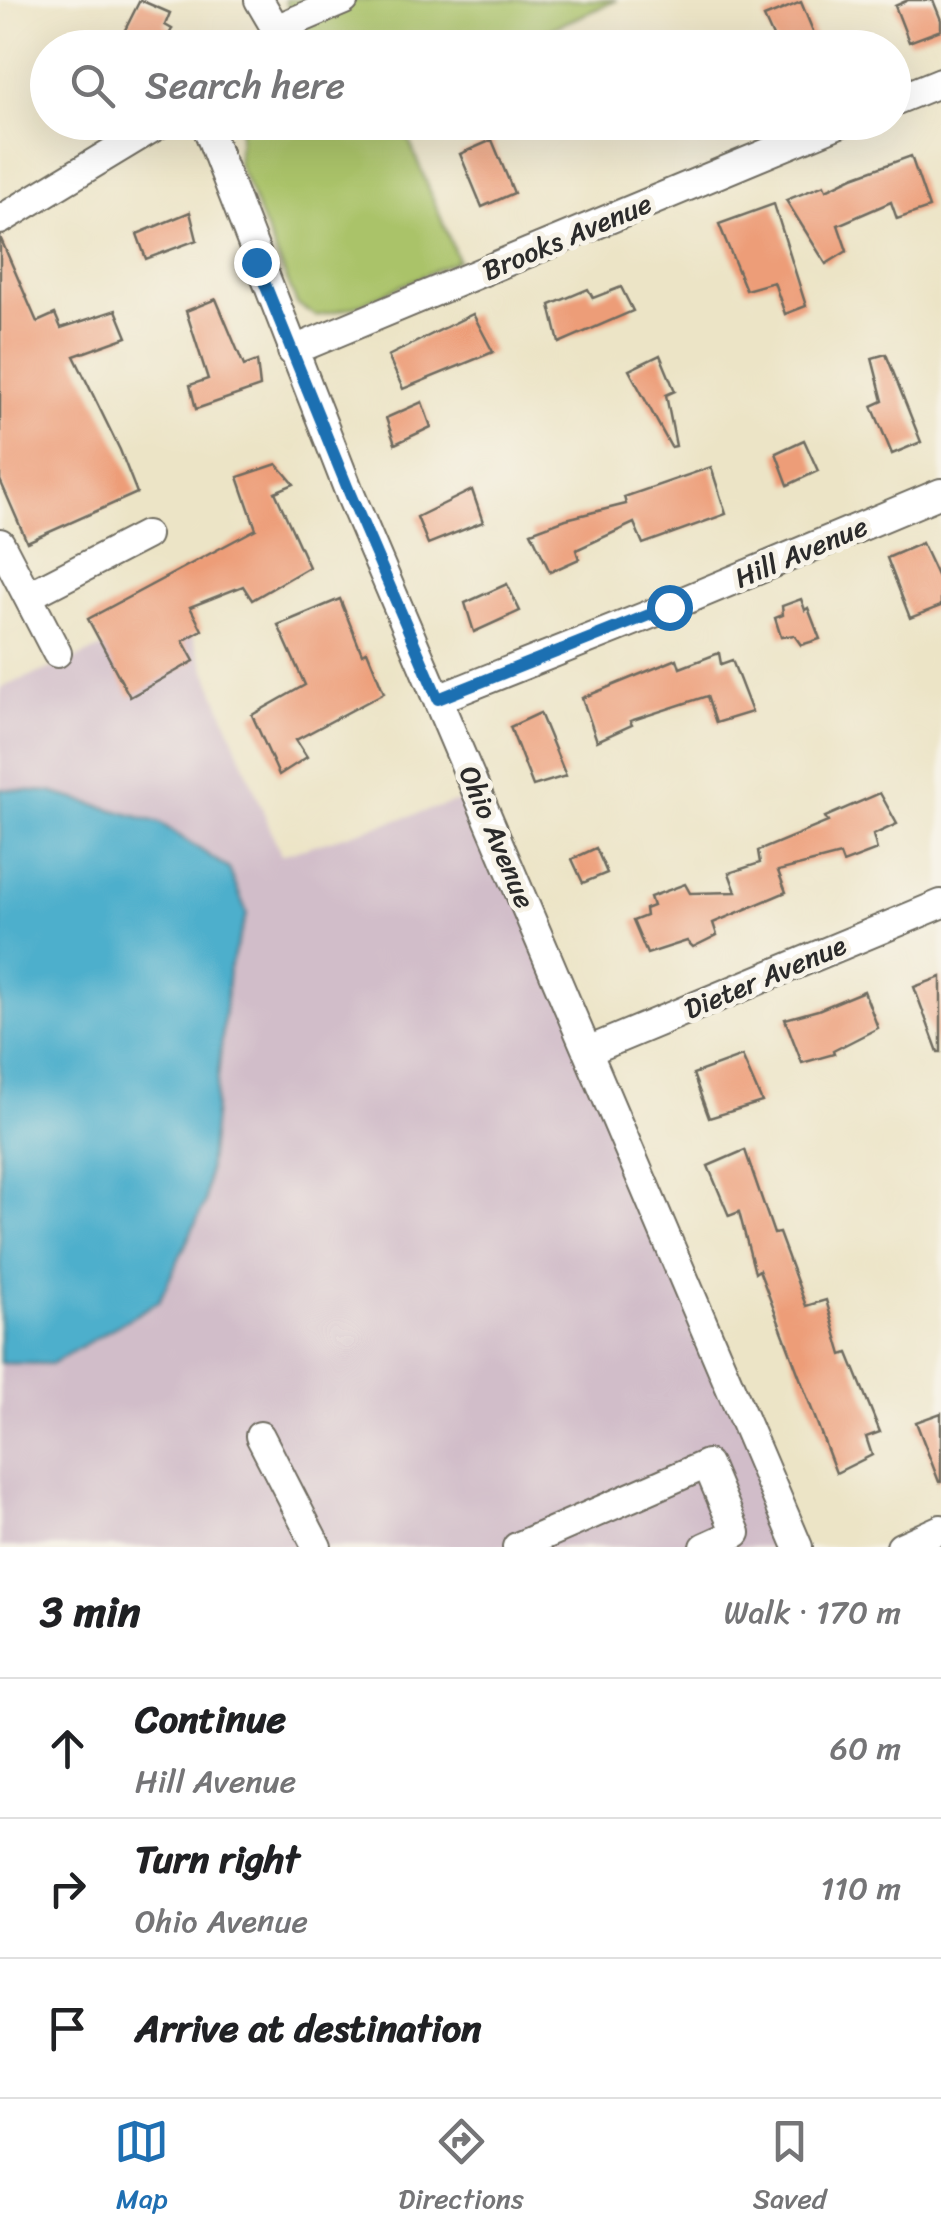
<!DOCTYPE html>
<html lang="en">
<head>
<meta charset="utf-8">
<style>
	:root { --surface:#fff; --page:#f6f6f6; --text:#202124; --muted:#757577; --line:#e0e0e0; --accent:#1f6fb2 }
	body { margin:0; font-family:Sriracha,sans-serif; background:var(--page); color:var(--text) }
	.stop { position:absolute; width:30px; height:30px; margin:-22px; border:8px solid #1f6fb2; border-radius:50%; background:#fff }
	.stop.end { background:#1f6fb2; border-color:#fff; box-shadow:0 2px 10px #0008 }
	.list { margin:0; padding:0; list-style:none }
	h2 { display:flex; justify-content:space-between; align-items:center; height:130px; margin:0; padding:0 40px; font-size:42px }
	h2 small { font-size:32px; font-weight:400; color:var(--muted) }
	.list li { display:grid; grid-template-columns:65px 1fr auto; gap:30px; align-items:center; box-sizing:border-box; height:140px; padding:0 40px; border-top:2px solid var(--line) }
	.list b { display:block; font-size:38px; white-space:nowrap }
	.list p { margin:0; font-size:32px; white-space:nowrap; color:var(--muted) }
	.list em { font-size:32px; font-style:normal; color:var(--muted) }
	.icon { flex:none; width:55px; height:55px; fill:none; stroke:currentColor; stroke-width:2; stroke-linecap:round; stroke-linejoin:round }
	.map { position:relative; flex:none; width:941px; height:1547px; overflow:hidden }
	.search { position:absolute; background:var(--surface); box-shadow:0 10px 40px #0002; left:30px; right:30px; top:30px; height:110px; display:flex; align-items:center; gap:25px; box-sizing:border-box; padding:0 35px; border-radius:55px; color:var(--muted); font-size:38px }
	.sheet { height:550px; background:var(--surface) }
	nav { display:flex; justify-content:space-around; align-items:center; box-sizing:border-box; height:140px; border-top:2px solid var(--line); background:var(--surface); font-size:28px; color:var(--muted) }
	nav a { display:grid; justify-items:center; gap:5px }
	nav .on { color:var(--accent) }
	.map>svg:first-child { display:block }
	.industrial { fill:#d1bdc9 }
	.green { fill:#aac369; stroke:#6a774a; stroke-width:2.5 }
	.water { fill:#4dafcc; stroke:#3c6d7c; stroke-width:2.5 }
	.building { fill:#ed9d78 }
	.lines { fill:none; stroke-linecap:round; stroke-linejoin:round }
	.minor-casing { stroke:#6f6c61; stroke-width:32 }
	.minor { stroke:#fff; stroke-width:28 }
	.route { stroke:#1f6fb2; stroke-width:12 }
	.labels { text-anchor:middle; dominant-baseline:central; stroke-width:10; stroke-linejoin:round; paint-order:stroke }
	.street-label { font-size:28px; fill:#2b2b2b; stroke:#f7f3e8 }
</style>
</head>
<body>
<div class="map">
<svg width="941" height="1547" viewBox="0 0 941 1547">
	<rect width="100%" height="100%" fill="#f7f3e8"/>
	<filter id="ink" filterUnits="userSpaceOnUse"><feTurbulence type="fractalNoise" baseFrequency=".01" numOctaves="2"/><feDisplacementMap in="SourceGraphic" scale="20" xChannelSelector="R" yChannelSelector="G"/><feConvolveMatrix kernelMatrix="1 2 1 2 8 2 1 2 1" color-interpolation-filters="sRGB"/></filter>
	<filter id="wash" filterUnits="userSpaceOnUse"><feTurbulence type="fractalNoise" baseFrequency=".0048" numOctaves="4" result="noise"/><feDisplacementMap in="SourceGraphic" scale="40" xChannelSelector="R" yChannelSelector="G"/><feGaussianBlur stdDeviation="2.25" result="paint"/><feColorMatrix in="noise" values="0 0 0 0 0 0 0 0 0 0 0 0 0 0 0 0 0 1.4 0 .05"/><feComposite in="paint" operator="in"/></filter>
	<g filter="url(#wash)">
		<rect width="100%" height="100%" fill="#ece4c6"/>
		<path class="industrial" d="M 184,616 L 281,855 L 479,795 L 798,1547 L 0,1547 L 0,688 Z"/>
		<g class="green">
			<path d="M 285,0 L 617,0 L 507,48 L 290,47 L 291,14 Z"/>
			<path d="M 241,123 L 402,123 L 458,260 L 354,307 L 316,316 L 297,304 L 238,163 Z"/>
		</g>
		<path class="water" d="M 0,789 L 50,792 L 160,823 L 229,869 L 247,913 L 229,970 L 205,1203 L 159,1301 L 51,1364 L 0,1363 Z"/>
		<g id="blocks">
			<g class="building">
				<path d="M 140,0 L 170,13 L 165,25 L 172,29 L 162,48 L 123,48 L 130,34 L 125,30 Z"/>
				<path d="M 908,0 L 933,0 L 941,20 L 941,30 L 909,42 L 895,6 Z"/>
				<path d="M 801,2 L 820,48 L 778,48 L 764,17 Z"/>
				<path d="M 492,140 L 514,193 L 482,207 L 460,154 Z"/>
				<path d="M 911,156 L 929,208 L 897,219 L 891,202 L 838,225 L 847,251 L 826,264 L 786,200 L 824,185 L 826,190 L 853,177 Z"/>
				<path d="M 774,204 L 806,306 L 785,314 L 774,282 L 746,290 L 719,224 Z"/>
				<path d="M 190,212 L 197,240 L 146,259 L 137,234 Z"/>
				<path d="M 0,237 L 37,322 L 55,314 L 61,328 L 116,310 L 127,337 L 74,356 L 120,450 L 137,493 L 27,542 L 0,480 Z"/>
				<path d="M 621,287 L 633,311 L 559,343 L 550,305 L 588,289 L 593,298 Z"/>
				<path d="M 216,299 L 244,366 L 257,361 L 260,387 L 196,409 L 190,385 L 208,379 L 186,311 Z"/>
				<path d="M 473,314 L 493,352 L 403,389 L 388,356 Z"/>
				<path d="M 886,354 L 921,442 L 892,454 L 872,406 L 883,401 L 872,358 Z"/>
				<path d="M 660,355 L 675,391 L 666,395 L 676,446 L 671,447 L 629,370 Z"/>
				<path d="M 422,402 L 431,427 L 395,444 L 386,418 Z"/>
				<path d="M 804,440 L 818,471 L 788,485 L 776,453 Z"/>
				<path d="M 277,464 L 294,484 L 275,492 L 309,567 L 252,600 L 243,586 L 190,607 L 202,630 L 183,641 L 194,661 L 130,697 L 88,619 L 256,529 L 238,477 Z"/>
				<path d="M 711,467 L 726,514 L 643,544 L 634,523 L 576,550 L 579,559 L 550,572 L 531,532 L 566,519 L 626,504 L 624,497 Z"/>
				<path d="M 472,490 L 483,522 L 428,544 L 417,517 Z"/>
				<path d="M 922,543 L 941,584 L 941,606 L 910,618 L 887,558 Z"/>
				<path d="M 507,584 L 520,611 L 474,632 L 465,603 Z"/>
				<path d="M 340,599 L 362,654 L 367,651 L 384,693 L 296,740 L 307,757 L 279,775 L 252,715 L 305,685 L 278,625 Z"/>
				<path d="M 801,599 L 805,610 L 808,608 L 820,639 L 801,645 L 794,635 L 781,637 L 775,618 L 783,615 L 782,606 Z"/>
				<path d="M 719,653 L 721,664 L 732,660 L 752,712 L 716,723 L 707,696 L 630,721 L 632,725 L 597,741 L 582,698 L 677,659 L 680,668 Z"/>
				<path d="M 540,713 L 566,776 L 533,786 L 510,727 Z"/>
				<path d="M 880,793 L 897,824 L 873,835 L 877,850 L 843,863 L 840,855 L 778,871 L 786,892 L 713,923 L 717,935 L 693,947 L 687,941 L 647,954 L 633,921 L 646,916 L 645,909 L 653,906 L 650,897 L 685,884 L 690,893 L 736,892 L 729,873 L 760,863 L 758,851 L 828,822 L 825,817 Z"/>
				<path d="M 596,848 L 607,873 L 583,883 L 572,859 Z"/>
				<path d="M 941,977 L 941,1052 L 938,1052 L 914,987 Z"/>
				<path d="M 864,991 L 878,1028 L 833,1051 L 834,1054 L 802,1063 L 785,1019 L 818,1010 Z"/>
				<path d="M 742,1056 L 762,1102 L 709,1118 L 693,1074 Z"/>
				<path d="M 745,1150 L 774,1234 L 779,1233 L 806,1306 L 826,1300 L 842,1355 L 848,1353 L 880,1432 L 866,1437 L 872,1455 L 836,1473 L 759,1270 L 755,1273 L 739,1212 L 729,1216 L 708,1166 Z"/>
				<path d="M 941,1413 L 941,1482 L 939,1482 L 916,1422 Z"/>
			</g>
		</g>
	</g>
	<g filter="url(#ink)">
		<use href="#blocks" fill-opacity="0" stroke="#6f6c61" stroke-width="2.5"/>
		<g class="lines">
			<defs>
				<g id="minor">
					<path d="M 259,0 L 276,29 L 270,48"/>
					<path d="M 276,29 L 344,0"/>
					<path d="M 894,101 L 941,82"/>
					<path d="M 205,122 L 350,494 L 798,1547"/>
					<path d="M 0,220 L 162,122"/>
					<path d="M 292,351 L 842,122"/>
					<path d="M 0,543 L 57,653"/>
					<path d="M 28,596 L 146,535"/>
					<path d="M 438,699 L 669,607 L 941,493"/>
					<path d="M 588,1051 L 941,904"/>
					<path d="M 260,1436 L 317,1547"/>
					<path d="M 517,1547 L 707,1464 L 736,1533 L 705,1547"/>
					<path d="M 901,1547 L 941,1529"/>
				</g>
			</defs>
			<use href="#minor" class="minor-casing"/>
			<use href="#minor" class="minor"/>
		</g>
	</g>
	<g class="lines" filter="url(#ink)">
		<path class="route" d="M 256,262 L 350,494 L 438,699 L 669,607"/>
	</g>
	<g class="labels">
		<g class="street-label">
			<text transform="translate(567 237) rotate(-23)">Brooks Avenue</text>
			<text transform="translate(801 552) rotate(-23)">Hill Avenue</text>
			<text transform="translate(497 837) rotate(67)">Ohio Avenue</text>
			<text transform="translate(765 977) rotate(-23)">Dieter Avenue</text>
		</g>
	</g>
</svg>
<div class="stop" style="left:669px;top:607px"></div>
<div class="stop end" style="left:256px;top:262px"></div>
<div class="search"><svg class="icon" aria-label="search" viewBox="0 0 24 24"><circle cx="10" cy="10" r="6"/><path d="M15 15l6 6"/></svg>Search here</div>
</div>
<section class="sheet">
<h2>3 min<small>Walk · 170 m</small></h2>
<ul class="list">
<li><svg class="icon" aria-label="ahead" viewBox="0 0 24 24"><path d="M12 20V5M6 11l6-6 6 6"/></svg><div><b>Continue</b><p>Hill Avenue</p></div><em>60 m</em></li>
<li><svg class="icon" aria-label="right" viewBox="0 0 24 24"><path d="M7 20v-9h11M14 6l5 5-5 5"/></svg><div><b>Turn right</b><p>Ohio Avenue</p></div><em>110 m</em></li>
<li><svg class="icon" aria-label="arrive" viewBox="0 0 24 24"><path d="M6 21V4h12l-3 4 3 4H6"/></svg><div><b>Arrive at destination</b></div></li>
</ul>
</section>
<nav>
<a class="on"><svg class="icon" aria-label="map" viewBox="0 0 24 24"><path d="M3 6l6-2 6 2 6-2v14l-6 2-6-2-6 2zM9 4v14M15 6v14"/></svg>Map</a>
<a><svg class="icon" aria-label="directions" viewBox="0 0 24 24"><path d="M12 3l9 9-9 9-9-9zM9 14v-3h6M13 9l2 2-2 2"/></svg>Directions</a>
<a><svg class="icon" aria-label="saved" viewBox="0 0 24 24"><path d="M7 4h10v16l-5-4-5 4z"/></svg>Saved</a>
</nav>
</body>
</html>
